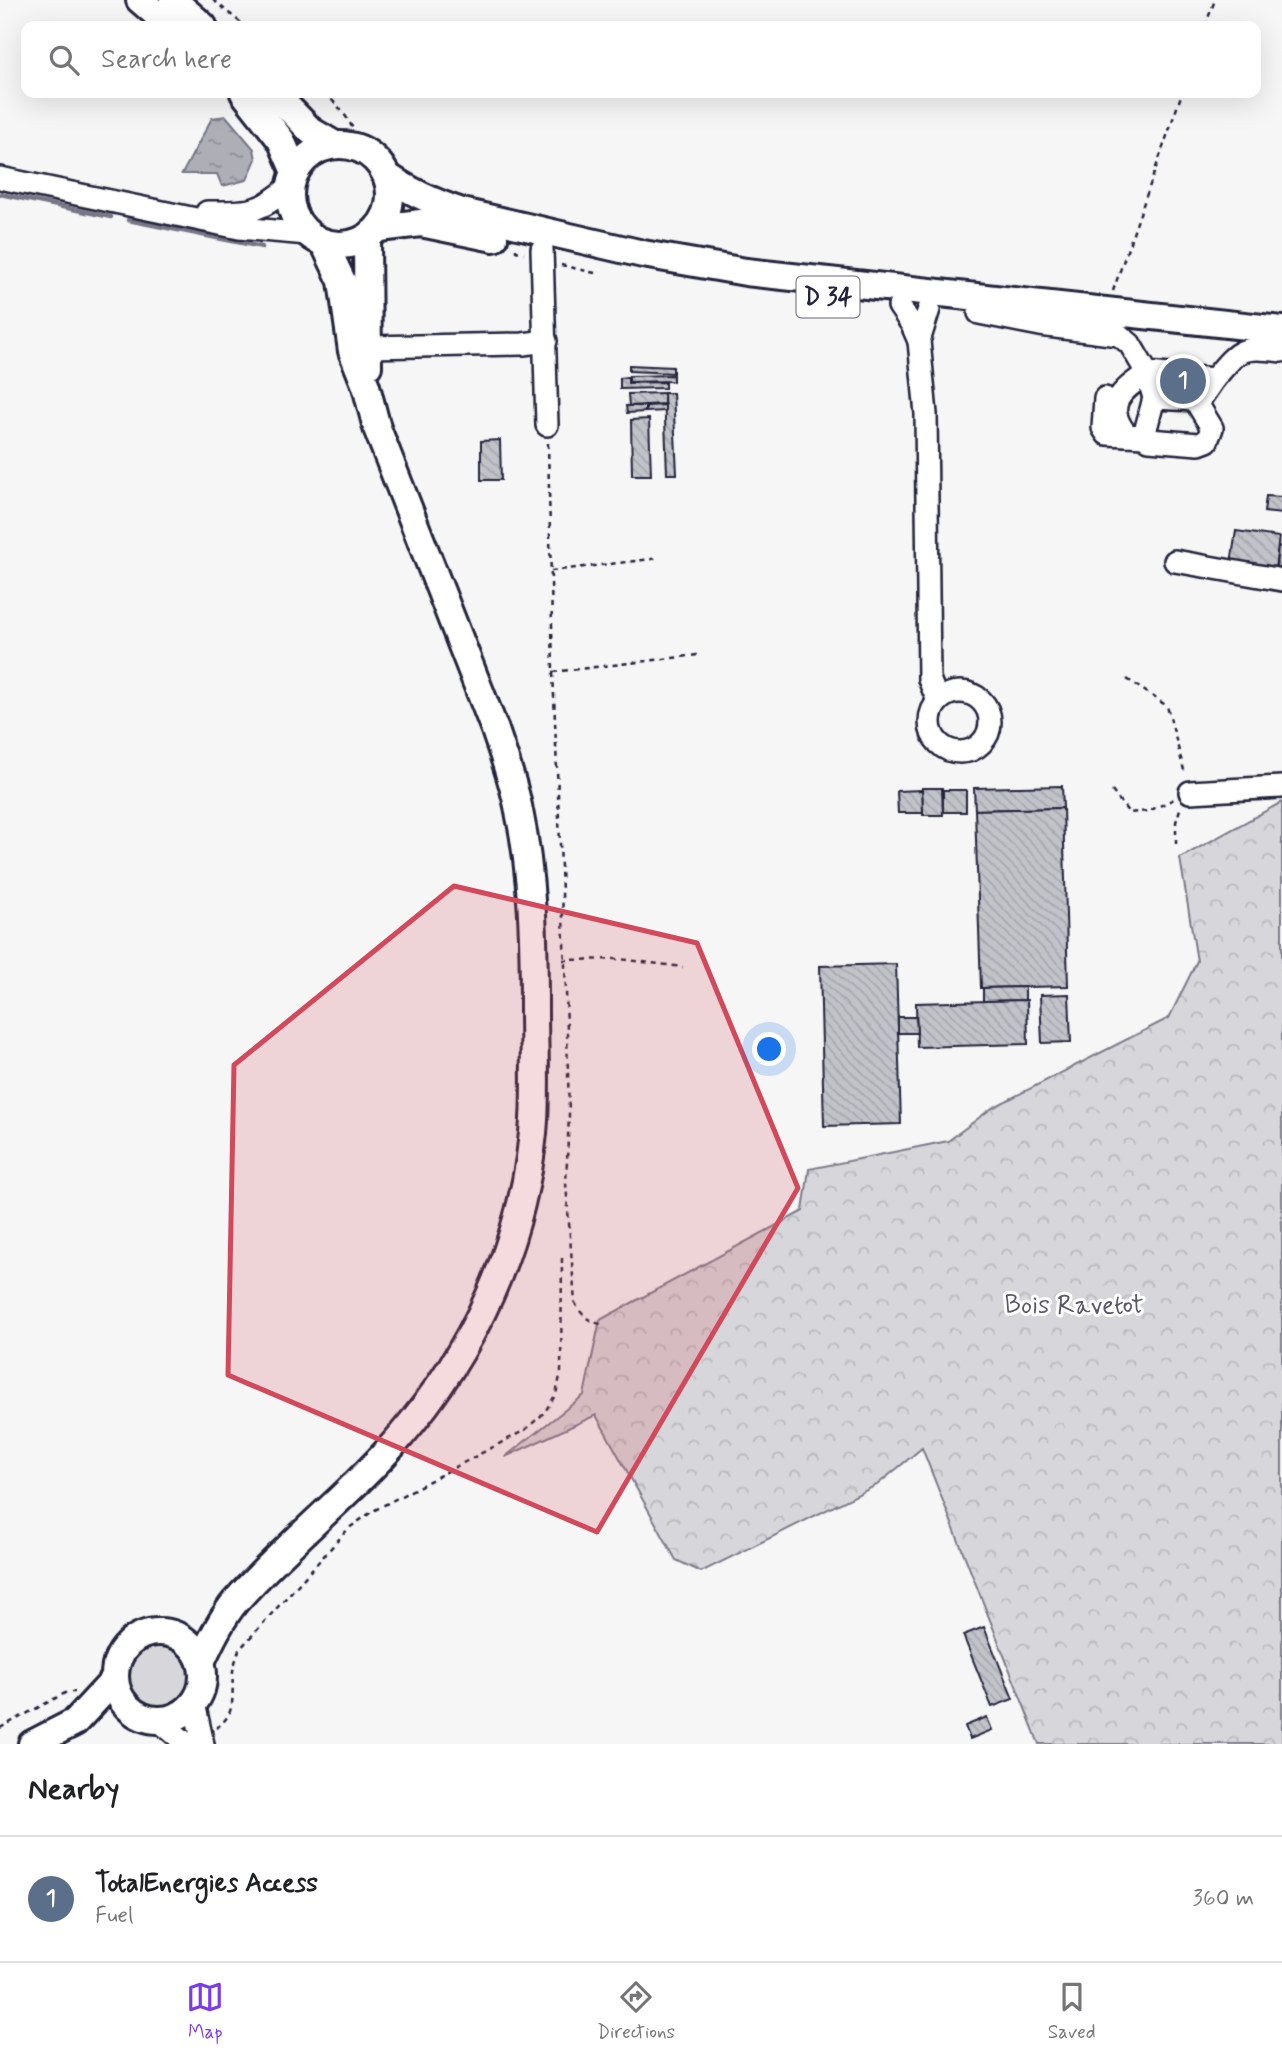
<!DOCTYPE html>
<html lang="en">
<head>
<meta charset="utf-8">
<style>
	:root { --surface:#fff; --page:#f6f6f6; --text:#202124; --muted:#757577; --line:#e0e0e0; --accent:#7c3aed }
	body { margin:0; font-family:Mynerve,sans-serif; background:var(--page); color:var(--text) }
	.you { position:absolute; left:770px; top:1050px; width:24px; height:24px; margin:-18px; border:5px solid #fff; border-radius:50%; background:#1a73e8; box-shadow:0 0 0 10px #1a73e833 }
	.badge { display:grid; place-items:center; width:46px; height:46px; border-radius:50%; background:var(--accent); color:#fff; font-size:23px; font-weight:700 }
	.pin { position:absolute; translate:-50% -50%; border:4px solid #fff; box-shadow:0 2px 7px #0006 }
	.list { margin:0; padding:0; list-style:none }
	h2 { display:flex; justify-content:space-between; align-items:center; height:91px; margin:0; padding:0 28px; font-size:30px }
	h2 small { font-size:23px; font-weight:400; color:var(--muted) }
	.list li { display:grid; grid-template-columns:46px 1fr auto; gap:21px; align-items:center; box-sizing:border-box; height:126px; padding:0 28px; border-top:2px solid var(--line) }
	.list b { display:block; font-size:26px; white-space:nowrap }
	.list p { margin:0; font-size:23px; white-space:nowrap; color:var(--muted) }
	.list em { font-size:23px; font-style:normal; color:var(--muted) }
	.icon { flex:none; width:38px; height:38px; fill:none; stroke:currentColor; stroke-width:2; stroke-linecap:round; stroke-linejoin:round }
	.map { position:relative; flex:none; width:1282px; height:1744px; overflow:hidden }
	.search { position:absolute; background:var(--surface); box-shadow:0 7px 28px #0002; left:21px; right:21px; top:21px; height:77px; display:flex; align-items:center; gap:18px; box-sizing:border-box; padding:0 24px; border-radius:14px; color:var(--muted); font-size:26px }
	.sheet { height:217px; background:var(--surface) }
	nav { display:flex; justify-content:space-around; align-items:center; box-sizing:border-box; height:98px; border-top:2px solid var(--line); background:var(--surface); font-size:19px; color:var(--muted) }
	nav a { display:grid; justify-items:center; gap:4px }
	nav .on { color:var(--accent) }
	.map>svg:first-child { display:block }
	.green { fill:#d7d7db; stroke:#7c7c8b; stroke-width:2 }
	.forest { fill:url(#forest-crowns); stroke:#7c7c8b; stroke-width:2 }
	.water { fill:url(#water-ripples); stroke:#767685; stroke-width:2 }
	.lines { fill:none; stroke-linecap:round; stroke-linejoin:round }
	.stream { stroke:#767685; stroke-width:4.5 }
	.building { fill:url(#building-back-hatch); stroke:#22223b; stroke-width:2 }
	.minor-casing { stroke:#22223b; stroke-width:26 }
	.major-casing { stroke:#22223b; stroke-width:32 }
	.path { stroke:#22223b; stroke-width:2.5; stroke-dasharray:5 5; stroke-linecap:butt }
	.minor { stroke:#fff; stroke-width:21 }
	.major { stroke:#fff; stroke-width:26 }
	.marked { fill:#d1495b; fill-opacity:0.2; stroke:#d1495b; stroke-width:5; stroke-linejoin:round }
	.labels { text-anchor:middle; dominant-baseline:central; stroke-width:6; stroke-linejoin:round; paint-order:stroke }
	.shield { fill:#fff; stroke:#646476; stroke-width:2 }
	.shield-label { font-size:24px; font-weight:bold; fill:#22223b }
	.park-label { font-size:26px; fill:#58586b; stroke:#fff }
</style>
</head>
<body>
<div class="map">
<svg width="1282" height="1744" viewBox="0 0 1282 1744">
	<defs>
		<pattern id="forest-crowns" width="20" height="18" patternUnits="userSpaceOnUse" patternTransform="scale(1.75)"><rect width="20" height="18" fill="#d7d7db"/><path d="M2 6a3 3 0 1 1 6 0M12 15a3 3 0 1 1 6 0" fill="none" stroke="#b8b8bd"/></pattern>
		<pattern id="water-ripples" width="26" height="14" patternUnits="userSpaceOnUse" patternTransform="scale(1.75)"><rect width="26" height="14" fill="#aeaeb7"/><path d="M2 4q2-2 4 0t4 0M15 11q2-2 4 0t4 0" fill="none" stroke="#8d8d96"/></pattern>
		<pattern id="building-back-hatch" width="6" height="6" patternUnits="userSpaceOnUse" patternTransform="scale(1.75)"><rect width="6" height="6" fill="#c2c2c9"/><path d="M-1 5l2 2M0 0l6 6M5-1l2 2" fill="none" stroke="#a6a6ae"/></pattern>
	</defs>
	<rect width="100%" height="100%" fill="#f6f6f7"/>
	<filter id="ink" filterUnits="userSpaceOnUse"><feTurbulence type="fractalNoise" baseFrequency=".0143" numOctaves="2"/><feDisplacementMap in="SourceGraphic" scale="14" xChannelSelector="R" yChannelSelector="G"/><feConvolveMatrix kernelMatrix="1 2 1 2 8 2 1 2 1" color-interpolation-filters="sRGB"/></filter>
	<g filter="url(#ink)">
		<circle class="green" cx="161" cy="1676" r="32"/>
		<path class="forest" d="M 1282,802 L 1282,1744 L 1039,1744 L 922,1448 L 877,1485 L 701,1572 L 676,1560 L 596,1415 L 505,1457 L 584,1395 L 600,1320 L 803,1211 L 809,1169 L 948,1141 L 992,1108 L 1169,1018 L 1197,961 L 1180,858 Z"/>
		<path class="water" d="M 226,116 L 254,149 L 256,159 L 247,180 L 222,186 L 217,174 L 182,174 L 212,118 Z"/>
		<g class="lines">
			<g class="stream">
				<path d="M 0,194 L 111,217"/>
				<path d="M 128,220 L 262,247"/>
			</g>
		</g>
		<g class="building">
			<path d="M 629,365 L 673,367 L 673,373 L 629,371 Z"/>
			<path d="M 673,375 L 673,381 L 629,382 L 629,376 Z"/>
			<path d="M 628,377 L 628,383 L 665,382 L 665,388 L 620,389 L 620,378 Z"/>
			<path d="M 664,393 L 664,404 L 629,406 L 628,394 Z"/>
			<path d="M 664,393 L 673,393 L 677,474 L 667,474 Z"/>
			<path d="M 665,405 L 665,411 L 646,412 L 646,406 Z"/>
			<path d="M 626,406 L 645,406 L 645,412 L 627,413 Z"/>
			<path d="M 649,419 L 651,475 L 632,475 L 631,420 Z"/>
			<path d="M 500,440 L 501,480 L 481,480 L 481,441 Z"/>
			<path d="M 1266,496 L 1282,497 L 1282,514 L 1264,512 Z"/>
			<path d="M 1236,531 L 1279,537 L 1274,577 L 1230,570 Z"/>
			<path d="M 1278,546 L 1282,547 L 1282,568 L 1276,567 Z"/>
			<path d="M 1062,786 L 1063,808 L 975,810 L 974,788 Z"/>
			<path d="M 922,788 L 942,788 L 943,815 L 923,815 Z"/>
			<path d="M 922,790 L 923,813 L 898,813 L 897,791 Z"/>
			<rect x="943" y="790" width="23" height="22"/>
			<path d="M 1063,808 L 1068,986 L 981,988 L 975,810 Z"/>
			<path d="M 896,964 L 901,1124 L 824,1126 L 820,966 Z"/>
			<path d="M 1025,987 L 1025,1000 L 983,1001 L 983,988 Z"/>
			<path d="M 1069,994 L 1071,1042 L 1042,1043 L 1040,995 Z"/>
			<path d="M 1027,1000 L 1028,1044 L 917,1047 L 916,1003 Z"/>
			<path d="M 898,1017 L 916,1017 L 917,1033 L 898,1033 Z"/>
			<path d="M 984,1627 L 1013,1699 L 992,1707 L 963,1635 Z"/>
			<path d="M 987,1717 L 992,1730 L 970,1739 L 965,1726 Z"/>
		</g>
		<g class="lines">
			<defs>
				<g id="minor">
					<path d="M 0,178 L 239,228 L 308,234"/>
					<path d="M 207,212 C 248,212 259,214 290,186"/>
					<path d="M 542,249 L 547,425"/>
					<path d="M 899,306 L 912,325 L 919,341"/>
					<path d="M 929,309 L 919,341 L 926,414 L 929,679 L 938,701"/>
					<path d="M 979,313 L 1040,325 L 1119,335 L 1130,344 L 1147,373 L 1214,379 C 1240,348 1241,346 1282,351"/>
					<path d="M 368,347 L 523,344 L 546,341"/>
					<path d="M 1105,398 L 1103,428 L 1107,434 L 1127,435"/>
					<path d="M 1195,400 L 1212,428 L 1207,441 L 1199,444 L 1149,440 L 1144,436 L 1127,435 C 1102,404 1122,391 1147,373 L 1154,398 L 1195,400 L 1201,398 L 1214,379"/>
					<path d="M 1144,436 L 1154,398"/>
					<path d="M 1175,561 L 1282,580"/>
					<circle cx="960" cy="722" r="30"/>
					<path d="M 1190,792 L 1282,787"/>
					<path d="M 194,1703 L 203,1744"/>
					<path d="M 158,1720 L 187,1744"/>
				</g>
				<g id="major">
					<path d="M 140,0 L 170,26"/>
					<path d="M 173,0 L 203,26"/>
					<path d="M 244,93 L 281,140 L 295,172"/>
					<path d="M 274,93 L 311,131 L 335,145"/>
					<circle cx="340" cy="195" r="50"/>
					<path d="M 386,175 C 410,192 435,203 462,212 L 643,254 L 746,272 L 1282,330"/>
					<path d="M 379,228 L 421,223 L 494,238"/>
					<path d="M 367,238 L 368,366"/>
					<circle cx="159" cy="1676" r="44"/>
					<path d="M 201,1662 C 210,1642 221,1619 235,1602 C 286,1544 349,1496 399,1438 C 473,1352 522,1246 533,1133 C 537,1093 534,1051 534,1011 C 534,945 533,876 519,811 C 514,783 504,757 495,730 L 377,428 L 366,386 L 352,351 L 342,281 L 324,243"/>
					<path d="M 32,1744 L 75,1722 L 115,1679"/>
				</g>
			</defs>
			<use href="#minor" class="minor-casing"/>
			<use href="#major" class="major-casing"/>
			<g class="path">
				<path d="M 213,0 L 245,26"/>
				<path d="M 1205,26 L 1215,0"/>
				<path d="M 324,93 C 345,111 352,124 362,150"/>
				<path d="M 516,249 L 516,251 L 524,253"/>
				<path d="M 561,265 L 599,274"/>
				<path d="M 1113,291 L 1182,93"/>
				<path d="M 548,443 L 553,672 L 566,990 L 569,1115 L 566,1183 L 575,1303 C 582,1315 587,1321 601,1324"/>
				<path d="M 551,571 L 660,558"/>
				<path d="M 553,672 L 698,655"/>
				<path d="M 1127,679 L 1167,706 L 1185,774"/>
				<path d="M 1112,791 L 1129,813 L 1149,811 L 1174,799"/>
				<path d="M 1176,844 L 1176,822 L 1181,806"/>
				<path d="M 563,960 L 620,959 L 683,967"/>
				<path d="M 0,1728 L 67,1692 L 75,1692"/>
				<path d="M 216,1728 C 238,1713 231,1695 233,1671 C 234,1664 237,1657 239,1650 L 349,1528 L 373,1511 L 525,1430 L 544,1413 L 556,1394 L 561,1372 L 562,1256"/>
			</g>
			<use href="#minor" class="minor"/>
			<use href="#major" class="major"/>
		</g>
	</g>
	<path class="marked" d="M 454,886 L 697,943 L 798,1188 L 597,1532 L 228,1375 L 234,1065 Z"/>
	<g class="labels">
		<rect class="shield" x="796.5" y="276.5" width="63" height="41" rx="5"/>
		<g class="shield-label">
			<text x="828" y="297">D 34</text>
		</g>
		<g class="park-label">
			<text x="1074" y="1306">Bois Ravetot</text>
		</g>
	</g>
</svg>
<div class="you"></div>
<div class="pin badge" style="left:1183px;top:381px;background:#5c6f8a">1</div>
<div class="search"><svg class="icon" aria-label="search" viewBox="0 0 24 24"><circle cx="10" cy="10" r="6"/><path d="M15 15l6 6"/></svg>Search here</div>
</div>
<section class="sheet">
<h2>Nearby<small></small></h2>
<ul class="list">
<li><span class="badge" style="background:#5c6f8a">1</span><div><b>TotalEnergies Access</b><p>Fuel</p></div><em>360 m</em></li>
</ul>
</section>
<nav>
<a class="on"><svg class="icon" aria-label="map" viewBox="0 0 24 24"><path d="M3 6l6-2 6 2 6-2v14l-6 2-6-2-6 2zM9 4v14M15 6v14"/></svg>Map</a>
<a><svg class="icon" aria-label="directions" viewBox="0 0 24 24"><path d="M12 3l9 9-9 9-9-9zM9 14v-3h6M13 9l2 2-2 2"/></svg>Directions</a>
<a><svg class="icon" aria-label="saved" viewBox="0 0 24 24"><path d="M7 4h10v16l-5-4-5 4z"/></svg>Saved</a>
</nav>
</body>
</html>
